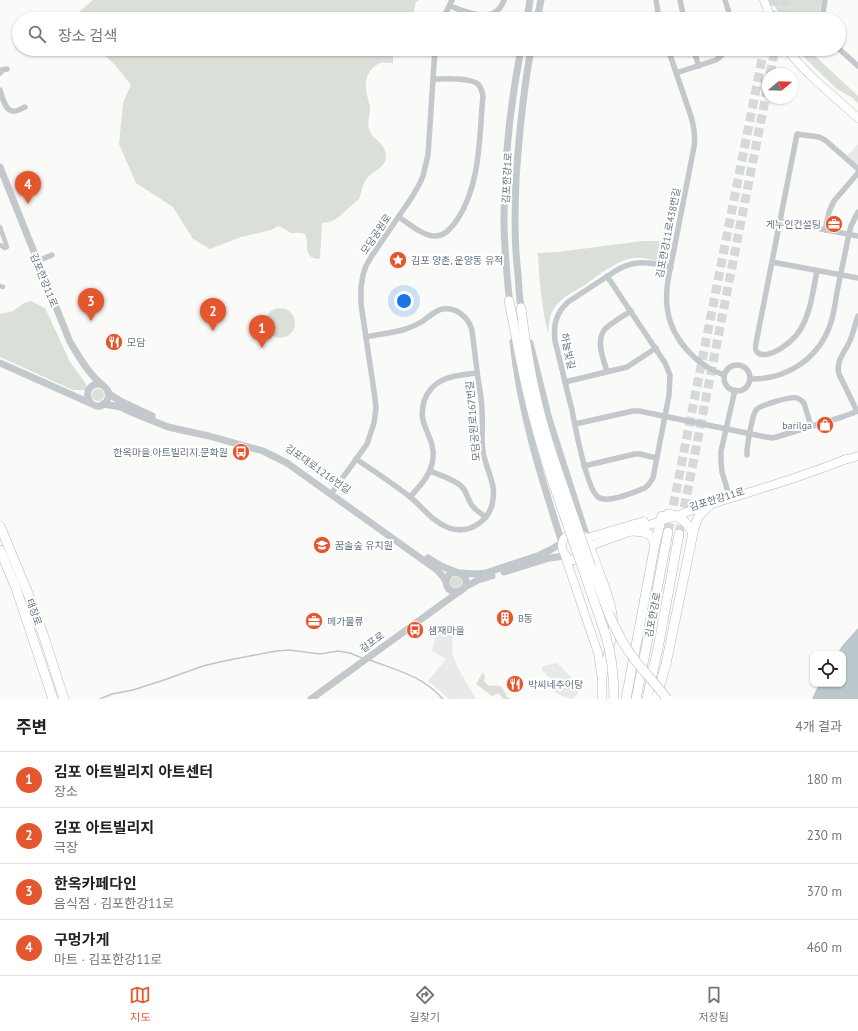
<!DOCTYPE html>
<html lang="ko">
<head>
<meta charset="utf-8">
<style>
	:root { --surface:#fff; --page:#f6f6f6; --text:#222; --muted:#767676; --line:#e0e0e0; --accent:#e4572e }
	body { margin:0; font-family:"PT Sans","Noto Sans KR",sans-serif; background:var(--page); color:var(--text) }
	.controls { position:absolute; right:12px; bottom:12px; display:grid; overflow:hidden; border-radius:8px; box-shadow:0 1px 3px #0004 }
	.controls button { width:36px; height:36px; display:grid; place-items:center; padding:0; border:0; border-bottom:1px solid var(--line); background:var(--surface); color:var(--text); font:20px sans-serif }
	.compass { position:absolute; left:762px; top:68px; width:36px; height:36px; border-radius:50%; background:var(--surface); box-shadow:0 1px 3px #0004; rotate:71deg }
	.you { position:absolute; left:404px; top:301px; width:14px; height:14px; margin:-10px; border:3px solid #fff; border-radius:50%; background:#1a73e8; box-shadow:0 0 0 6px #1a73e833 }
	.badge { display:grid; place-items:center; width:26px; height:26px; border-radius:50%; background:var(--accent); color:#fff; font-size:13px; font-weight:700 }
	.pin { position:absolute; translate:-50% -33px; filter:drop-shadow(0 1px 2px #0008) }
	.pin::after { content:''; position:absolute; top:21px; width:14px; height:12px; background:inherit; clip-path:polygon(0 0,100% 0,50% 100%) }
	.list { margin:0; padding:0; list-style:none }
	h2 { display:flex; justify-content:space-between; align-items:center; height:52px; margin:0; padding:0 16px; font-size:17px }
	h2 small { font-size:13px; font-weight:400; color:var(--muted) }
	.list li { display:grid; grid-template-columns:26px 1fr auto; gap:12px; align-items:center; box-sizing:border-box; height:56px; padding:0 16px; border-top:1px solid var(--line) }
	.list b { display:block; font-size:15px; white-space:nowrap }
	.list p { margin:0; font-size:13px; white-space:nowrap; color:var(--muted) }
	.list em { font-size:13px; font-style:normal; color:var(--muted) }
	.icon { flex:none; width:22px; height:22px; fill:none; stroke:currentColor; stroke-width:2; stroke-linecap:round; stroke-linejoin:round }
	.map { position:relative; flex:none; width:858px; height:699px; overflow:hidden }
	.search { position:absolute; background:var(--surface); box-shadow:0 1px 3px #0004; left:12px; right:12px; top:12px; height:44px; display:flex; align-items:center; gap:10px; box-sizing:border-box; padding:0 14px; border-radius:22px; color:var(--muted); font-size:15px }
	.sheet { height:276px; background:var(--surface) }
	nav { display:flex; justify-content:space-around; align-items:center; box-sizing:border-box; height:56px; border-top:1px solid var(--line); background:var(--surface); font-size:11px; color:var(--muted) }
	nav a { display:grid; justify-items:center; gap:2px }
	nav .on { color:var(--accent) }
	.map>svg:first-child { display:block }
	.built { fill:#e8e9e9 }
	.green { fill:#dadfd7 }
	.water { fill:#bbc7cb }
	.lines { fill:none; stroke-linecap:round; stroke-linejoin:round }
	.stream { stroke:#bbc7cb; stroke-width:1.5 }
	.trunk-tunnel { stroke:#d5d9db; stroke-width:9; stroke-dasharray:9 4.5; stroke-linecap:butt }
	.secondary-casing { stroke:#b3babf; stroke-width:9 }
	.primary-casing { stroke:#b5babe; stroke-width:10 }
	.trunk-casing { stroke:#b4b9bd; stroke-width:10 }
	.pedestrian { stroke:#c3c8cc; stroke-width:4.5 }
	.minor { stroke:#c3c8cc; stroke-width:5.5 }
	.tertiary { stroke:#c3c8cc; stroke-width:7 }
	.secondary { stroke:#fff; stroke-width:8 }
	.primary { stroke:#fff; stroke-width:9 }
	.trunk { stroke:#fff; stroke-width:9 }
	.trunk-bridge-casing { stroke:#b4b9bd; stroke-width:10; stroke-linecap:butt }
	.trunk-bridge { stroke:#fff; stroke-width:9 }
	.labels { text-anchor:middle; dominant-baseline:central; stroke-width:4; stroke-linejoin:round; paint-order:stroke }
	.street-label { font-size:10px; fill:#657683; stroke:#fff }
	.poi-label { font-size:10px; fill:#657683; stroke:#fff; text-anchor:start }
</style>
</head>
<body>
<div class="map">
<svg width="858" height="699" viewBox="0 0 858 699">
	<rect width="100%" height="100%" fill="#fafaf8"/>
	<g class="built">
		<path d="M 858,144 L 858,166 L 847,156 Z"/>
		<path d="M 442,633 L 453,634 L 452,654 L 458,668 L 476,699 L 449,699 L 428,681 L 446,659 L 432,651 L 436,635 Z"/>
		<path d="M 557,663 L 582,688 L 573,699 L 570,699 L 558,694 L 547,686 L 552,680 L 542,670 L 543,666 Z"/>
	</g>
	<g class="green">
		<path d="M 93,0 L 419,0 L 416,2 L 412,19 L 77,19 L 80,11 Z"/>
		<path d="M 773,0 L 822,0 L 818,19 L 780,19 Z"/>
		<path d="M 98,49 L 393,49 L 393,63 C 389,63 385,62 381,63 C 370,66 364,79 366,90 C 367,96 369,102 370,108 C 370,115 367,122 369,129 C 372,140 386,142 386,157 C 385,169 370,172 365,181 C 362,186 362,191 360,196 C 359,200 355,202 352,205 C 341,214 337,222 322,223 L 320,258 L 318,259 C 302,257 310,245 305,234 L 301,233 L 291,233 L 283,228 L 278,226 L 271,230 L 241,237 L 210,249 L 193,239 L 173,207 L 136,183 L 119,144 L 123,103 L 131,85 L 116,66 Z"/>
		<path d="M 797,49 L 815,49 L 812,53 L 858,96 L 858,103 L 851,97 L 837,89 L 806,59 Z"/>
		<path d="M 642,241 L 658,241 L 669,243 L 665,261 L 664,262 C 654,261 644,257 633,258 C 615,261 599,275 585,285 C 575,291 562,297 555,307 C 549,315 549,324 548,334 C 542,307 539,281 538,253 L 558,252 Z"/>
		<path d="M 31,301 L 45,308 L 70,362 L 86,384 L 86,390 L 73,390 L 0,357 L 0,314 L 13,311 L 24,303 Z"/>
		<circle cx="280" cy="323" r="15"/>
		<circle cx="98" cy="395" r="6"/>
		<circle cx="456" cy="582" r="6"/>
		<path d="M 483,672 L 485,676 L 484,681 C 489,688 493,685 500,686 L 505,692 L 507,697 L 511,699 L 503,699 L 499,693 L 492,696 L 476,684 Z"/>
	</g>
	<path class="water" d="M 858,628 L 858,699 L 812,699 L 819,684 L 843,684 L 843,654 L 837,654 L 842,646 Z"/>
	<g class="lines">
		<g class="stream">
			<path d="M 370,660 C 398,671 421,675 443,699"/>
			<path d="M 100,699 L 112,694 L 133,690 L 164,680 L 203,666 L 224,661 L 276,651 L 289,650 L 320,654 L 338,651 L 350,653 L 362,658"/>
		</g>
		<g class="trunk-tunnel">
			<path d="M 770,19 L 774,0"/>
			<path d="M 781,19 L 785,0"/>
			<path d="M 770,74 L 775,49"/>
			<path d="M 668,532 L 764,49"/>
			<path d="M 679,534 L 768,85"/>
		</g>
		<defs>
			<g id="secondary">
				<path d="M 764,0 L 771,19"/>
				<path d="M 787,49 C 808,77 833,95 858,118"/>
				<path d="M 841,461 L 858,456"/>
				<path d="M 575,533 L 580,534 L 587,538 L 590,546 C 576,583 544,538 575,533 Z"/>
				<path d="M 587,538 L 644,521"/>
				<path d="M 565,556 L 598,653 L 602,680 L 602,699"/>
				<path d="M 602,680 C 605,662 612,644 613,626 C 614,612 609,599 605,587 C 600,573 595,559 590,546 C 632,531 673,516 715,503 C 759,489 803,477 846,459"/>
			</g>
			<g id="primary">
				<path d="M 0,526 L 27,591 L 43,634 L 64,699"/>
				<path d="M 0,550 L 16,588 L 53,699"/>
			</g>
			<g id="trunk">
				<path d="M 509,301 C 517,339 523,377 533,415 C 540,442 548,468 557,494"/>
				<path d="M 521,308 C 526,350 533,391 545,431 C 551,452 558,472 565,492"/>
				<path d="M 668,514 C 681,517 686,521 693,533"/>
				<path d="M 632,531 C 645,532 650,531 655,544"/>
				<path d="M 591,567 L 609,614"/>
				<path d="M 583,569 L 605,633"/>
				<path d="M 626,699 L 655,544 L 662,516"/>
				<path d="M 636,699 L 648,638 L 668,532"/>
				<path d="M 647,699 L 659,643 L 679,534"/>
				<path d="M 656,699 L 666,664 L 693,533 C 697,517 698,515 710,505"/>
			</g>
		</defs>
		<use href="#secondary" class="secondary-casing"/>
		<use href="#primary" class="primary-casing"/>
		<use href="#trunk" class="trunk-casing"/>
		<g class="pedestrian">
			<path d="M 0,227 L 7,247 L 5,248 L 0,245"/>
			<path d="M 0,286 L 3,287"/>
		</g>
		<g class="minor">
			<path d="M 656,0 L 659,19"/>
			<path d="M 680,0 L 684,19"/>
			<path d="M 725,0 L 731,19"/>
			<path d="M 450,6 C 467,12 495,26 504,0"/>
			<path d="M 443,19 L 452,0"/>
			<path d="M 822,19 L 825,0"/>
			<path d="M 668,49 C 673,64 678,78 683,93 C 689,111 697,128 694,147 L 668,280 C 663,312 671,336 695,358 C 705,366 712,371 724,375"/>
			<path d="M 693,49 L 699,66"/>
			<path d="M 839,49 L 858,66"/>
			<path d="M 0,73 L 2,70 L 7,69"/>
			<path d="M 676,73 L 716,60 L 720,57 L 727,49"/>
			<path d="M 0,90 C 2,96 5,111 13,111 C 16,112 21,109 25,107"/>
			<path d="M 399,217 C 408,223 424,237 436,236 C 446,235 451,228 457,220 C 481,184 479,137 483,96 C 482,91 481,87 478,84 C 469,77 444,79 433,79"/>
			<path d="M 780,221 L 858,236"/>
			<path d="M 825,230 L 829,212 L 834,201 L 858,173"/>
			<path d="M 35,262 L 52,255"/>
			<path d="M 772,262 L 858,278"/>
			<path d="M 817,271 C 813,290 811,312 800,330 C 794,340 773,358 760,354 C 755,352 755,348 756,343 L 797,134 L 819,137 L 825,140 L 858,169"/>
			<path d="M 607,276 L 665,363 L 670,375 L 669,395 L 653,478 L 649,484 L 645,488 C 634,492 608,504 598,497 C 587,489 575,426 572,410 C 566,387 561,364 555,341 C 553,325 556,313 568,302 L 617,270 C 636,259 651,263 671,267"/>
			<circle cx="737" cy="378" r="13"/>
			<path d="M 607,372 C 604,360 595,341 605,329 C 611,323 623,316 631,311"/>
			<path d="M 750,379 C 784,380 816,361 829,328 C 834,316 835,304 837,292 C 841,273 845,254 849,234 L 851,226 L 858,212"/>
			<path d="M 565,382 L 627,367 L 656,348"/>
			<path d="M 857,411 L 839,374 C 835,360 847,350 851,338 C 854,331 855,323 858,316"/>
			<path d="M 575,424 L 633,411 L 639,411 L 766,437 L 773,438 L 842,417 L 858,411"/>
			<path d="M 747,455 L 747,450 C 748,442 752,416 756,410 C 760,405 791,396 797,398 C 800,399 802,401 804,403 L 811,426"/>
			<path d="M 356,459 C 374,471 392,483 409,496 C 422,506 432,522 449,528 C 470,535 491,520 493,499 C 496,483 485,467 483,451 C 481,438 483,425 482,412 C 482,401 480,390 478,379 C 476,362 474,346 472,330 C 468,316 454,305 439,310 C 433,313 428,317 423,321 C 418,324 412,327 406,329 C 393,333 379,334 366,337"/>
			<path d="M 584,466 L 635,454 L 640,454 L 656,458"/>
			<path d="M 430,471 C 439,475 454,479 461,486 C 466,490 467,497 470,502 C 473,509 480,513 486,517"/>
			<path d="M 331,494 L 367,444 L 374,423 L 376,408 L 374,391 L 361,304 L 361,287 L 363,275 L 366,266 L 371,257 L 412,197 L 420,183 L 423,176 L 428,155 L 435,49"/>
			<path d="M 729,495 L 722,472 L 721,462 L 721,451 L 735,390"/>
			<path d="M 410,497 C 421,485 431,475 433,458 C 435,445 426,432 423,420 C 421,414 423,407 424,401 C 433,376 455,376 477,373"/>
		</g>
		<g class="tertiary">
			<path d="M 527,19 L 530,0"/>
			<path d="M 537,19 L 541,0"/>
			<path d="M 0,167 L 70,342 C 78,355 86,370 97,380 C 101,384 106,387 108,391 C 110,396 107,402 103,405 C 92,410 85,398 89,389 C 93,384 96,383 102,385"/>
			<path d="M 510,306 C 507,277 504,248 504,220 C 504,163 510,105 521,49"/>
			<path d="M 522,313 C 519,300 519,287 518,274 C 514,242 515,211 516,179 C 519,136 523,92 531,49"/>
			<path d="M 530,343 L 549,419 L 587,538"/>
			<path d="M 0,363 L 90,403"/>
			<path d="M 108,393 L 120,401 L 152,416"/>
			<path d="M 103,404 L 121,407 L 131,412 L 168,427 L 209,436 L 263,451 L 287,463 L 437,570 C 440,573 443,576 445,580 C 446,581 446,584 447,586 C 449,592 458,594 463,589 C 475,578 451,562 446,581"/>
			<path d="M 428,558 L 441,566 L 456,572"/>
			<path d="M 504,572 L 549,558 L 565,556"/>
			<path d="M 461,573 L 475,574 L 486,573 L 540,555 L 550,550 L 562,543 C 541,477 520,411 513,342"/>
			<path d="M 465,587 L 478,580 L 492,576"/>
			<path d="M 311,699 L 460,591"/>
		</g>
		<use href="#secondary" class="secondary"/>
		<use href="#primary" class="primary"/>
		<use href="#trunk" class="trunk"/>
		<defs>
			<g id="trunk-bridge">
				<path d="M 565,492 L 591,567"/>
				<path d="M 557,494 L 583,569"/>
				<path d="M 609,614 C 616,631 623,645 635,660 C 645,673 657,685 667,699"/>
				<path d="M 605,633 C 612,655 614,676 614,699"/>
			</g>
		</defs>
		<use href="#trunk-bridge" class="trunk-bridge-casing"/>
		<use href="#trunk-bridge" class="trunk-bridge"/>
	</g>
	<defs>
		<symbol id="office-disc" viewBox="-11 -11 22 22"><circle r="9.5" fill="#e4572e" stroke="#fff"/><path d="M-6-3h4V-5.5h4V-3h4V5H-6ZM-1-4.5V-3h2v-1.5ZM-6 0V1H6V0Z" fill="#fff"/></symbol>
		<symbol id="sight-disc" viewBox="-11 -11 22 22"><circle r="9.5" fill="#e4572e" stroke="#fff"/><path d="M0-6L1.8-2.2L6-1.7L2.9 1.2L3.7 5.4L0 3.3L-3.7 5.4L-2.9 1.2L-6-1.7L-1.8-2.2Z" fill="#fff"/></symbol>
		<symbol id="restaurant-disc" viewBox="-11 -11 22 22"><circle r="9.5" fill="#e4572e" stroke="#fff"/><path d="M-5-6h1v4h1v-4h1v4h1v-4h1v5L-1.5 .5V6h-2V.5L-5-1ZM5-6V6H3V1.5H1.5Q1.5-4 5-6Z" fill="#fff"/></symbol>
		<symbol id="shop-disc" viewBox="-11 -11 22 22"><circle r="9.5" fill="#e4572e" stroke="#fff"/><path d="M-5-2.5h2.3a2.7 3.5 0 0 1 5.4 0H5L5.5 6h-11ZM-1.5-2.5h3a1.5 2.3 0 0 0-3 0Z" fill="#fff"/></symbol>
		<symbol id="bus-disc" viewBox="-11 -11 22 22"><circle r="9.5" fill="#e4572e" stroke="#fff"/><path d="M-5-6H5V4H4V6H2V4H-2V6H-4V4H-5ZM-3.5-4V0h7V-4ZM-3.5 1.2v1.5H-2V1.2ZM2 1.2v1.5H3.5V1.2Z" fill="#fff"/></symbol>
		<symbol id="school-disc" viewBox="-11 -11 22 22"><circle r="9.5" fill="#e4572e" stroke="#fff"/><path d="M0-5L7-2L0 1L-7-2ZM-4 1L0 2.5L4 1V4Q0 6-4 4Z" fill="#fff"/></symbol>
		<symbol id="building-disc" viewBox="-11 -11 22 22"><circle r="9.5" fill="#e4572e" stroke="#fff"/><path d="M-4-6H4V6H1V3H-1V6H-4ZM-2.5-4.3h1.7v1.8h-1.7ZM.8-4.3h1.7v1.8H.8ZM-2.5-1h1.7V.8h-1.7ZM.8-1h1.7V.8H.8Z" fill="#fff"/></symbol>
	</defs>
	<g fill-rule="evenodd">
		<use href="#office-disc" x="824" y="214" width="20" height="20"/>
		<use href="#sight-disc" x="388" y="250" width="20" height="20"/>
		<use href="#restaurant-disc" x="104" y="332" width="20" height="20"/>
		<use href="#shop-disc" x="815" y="415" width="20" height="20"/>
		<use href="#bus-disc" x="231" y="442" width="20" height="20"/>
		<use href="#school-disc" x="312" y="535" width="20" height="20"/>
		<use href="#building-disc" x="495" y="608" width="20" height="20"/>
		<use href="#office-disc" x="304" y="611" width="20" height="20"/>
		<use href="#bus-disc" x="405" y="620" width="20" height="20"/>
		<use href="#restaurant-disc" x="505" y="674" width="20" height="20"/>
	</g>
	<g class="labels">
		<g class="street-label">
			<text transform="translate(507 178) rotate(-87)">김포한강1로</text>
			<text transform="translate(668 233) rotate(-79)">김포한강11로438번길</text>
			<text transform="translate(376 234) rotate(-56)">모담공원로</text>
			<text transform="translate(44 280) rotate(68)">김포한강11로</text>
			<text transform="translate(568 351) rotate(78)">하늘빛길</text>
			<text transform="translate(473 421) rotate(-95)">모담공원로167번길</text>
			<text transform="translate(318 469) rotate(35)">김포대로1216번길</text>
			<text transform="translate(717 499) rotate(-17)">김포한강11로</text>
			<text transform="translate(34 612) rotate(70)">태장로</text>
			<text transform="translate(653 615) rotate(-79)">김포한강로</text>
			<text transform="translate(372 642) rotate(-36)">걸포로</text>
		</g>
		<g class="poi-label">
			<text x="821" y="224" text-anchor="end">게누인컨설팅</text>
			<text x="411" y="260">김포 양촌, 운양동 유적</text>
			<text x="127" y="342">모담</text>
			<text x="812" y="425" text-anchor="end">barilga</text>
			<text x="228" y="452" text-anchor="end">한옥마을.아트빌리지.문화원</text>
			<text x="335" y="545">꿈솔숲 유치원</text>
			<text x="518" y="618">B동</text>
			<text x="327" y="621">메가물류</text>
			<text x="428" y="630">샘재마을</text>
			<text x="528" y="684">박씨네추어탕</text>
		</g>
	</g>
</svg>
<div class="controls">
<button><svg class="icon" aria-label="locate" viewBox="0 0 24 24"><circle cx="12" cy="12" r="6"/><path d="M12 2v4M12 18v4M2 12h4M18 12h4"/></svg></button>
</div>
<svg class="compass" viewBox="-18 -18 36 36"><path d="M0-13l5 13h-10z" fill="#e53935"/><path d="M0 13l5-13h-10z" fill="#767676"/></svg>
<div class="you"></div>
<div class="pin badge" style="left:262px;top:348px">1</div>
<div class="pin badge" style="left:213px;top:331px">2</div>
<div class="pin badge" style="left:91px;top:321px">3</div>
<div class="pin badge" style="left:28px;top:204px">4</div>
<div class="search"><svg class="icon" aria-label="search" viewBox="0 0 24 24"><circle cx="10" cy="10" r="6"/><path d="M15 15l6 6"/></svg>장소 검색</div>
</div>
<section class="sheet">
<h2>주변<small>4개 결과</small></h2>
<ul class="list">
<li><span class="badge">1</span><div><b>김포 아트빌리지 아트센터</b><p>장소</p></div><em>180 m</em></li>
<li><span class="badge">2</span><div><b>김포 아트빌리지</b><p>극장</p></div><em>230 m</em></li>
<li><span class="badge">3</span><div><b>한옥카페다인</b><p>음식점 · 김포한강11로</p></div><em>370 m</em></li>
<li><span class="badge">4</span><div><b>구멍가게</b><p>마트 · 김포한강11로</p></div><em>460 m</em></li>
</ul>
</section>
<nav>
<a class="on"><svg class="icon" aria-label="map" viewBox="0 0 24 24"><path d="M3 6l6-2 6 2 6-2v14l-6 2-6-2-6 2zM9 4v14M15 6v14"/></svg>지도</a>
<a><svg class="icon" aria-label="directions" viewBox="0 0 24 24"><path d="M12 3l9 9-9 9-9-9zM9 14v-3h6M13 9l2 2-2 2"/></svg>길찾기</a>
<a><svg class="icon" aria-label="saved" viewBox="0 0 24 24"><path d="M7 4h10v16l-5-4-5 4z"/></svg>저장됨</a>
</nav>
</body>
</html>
